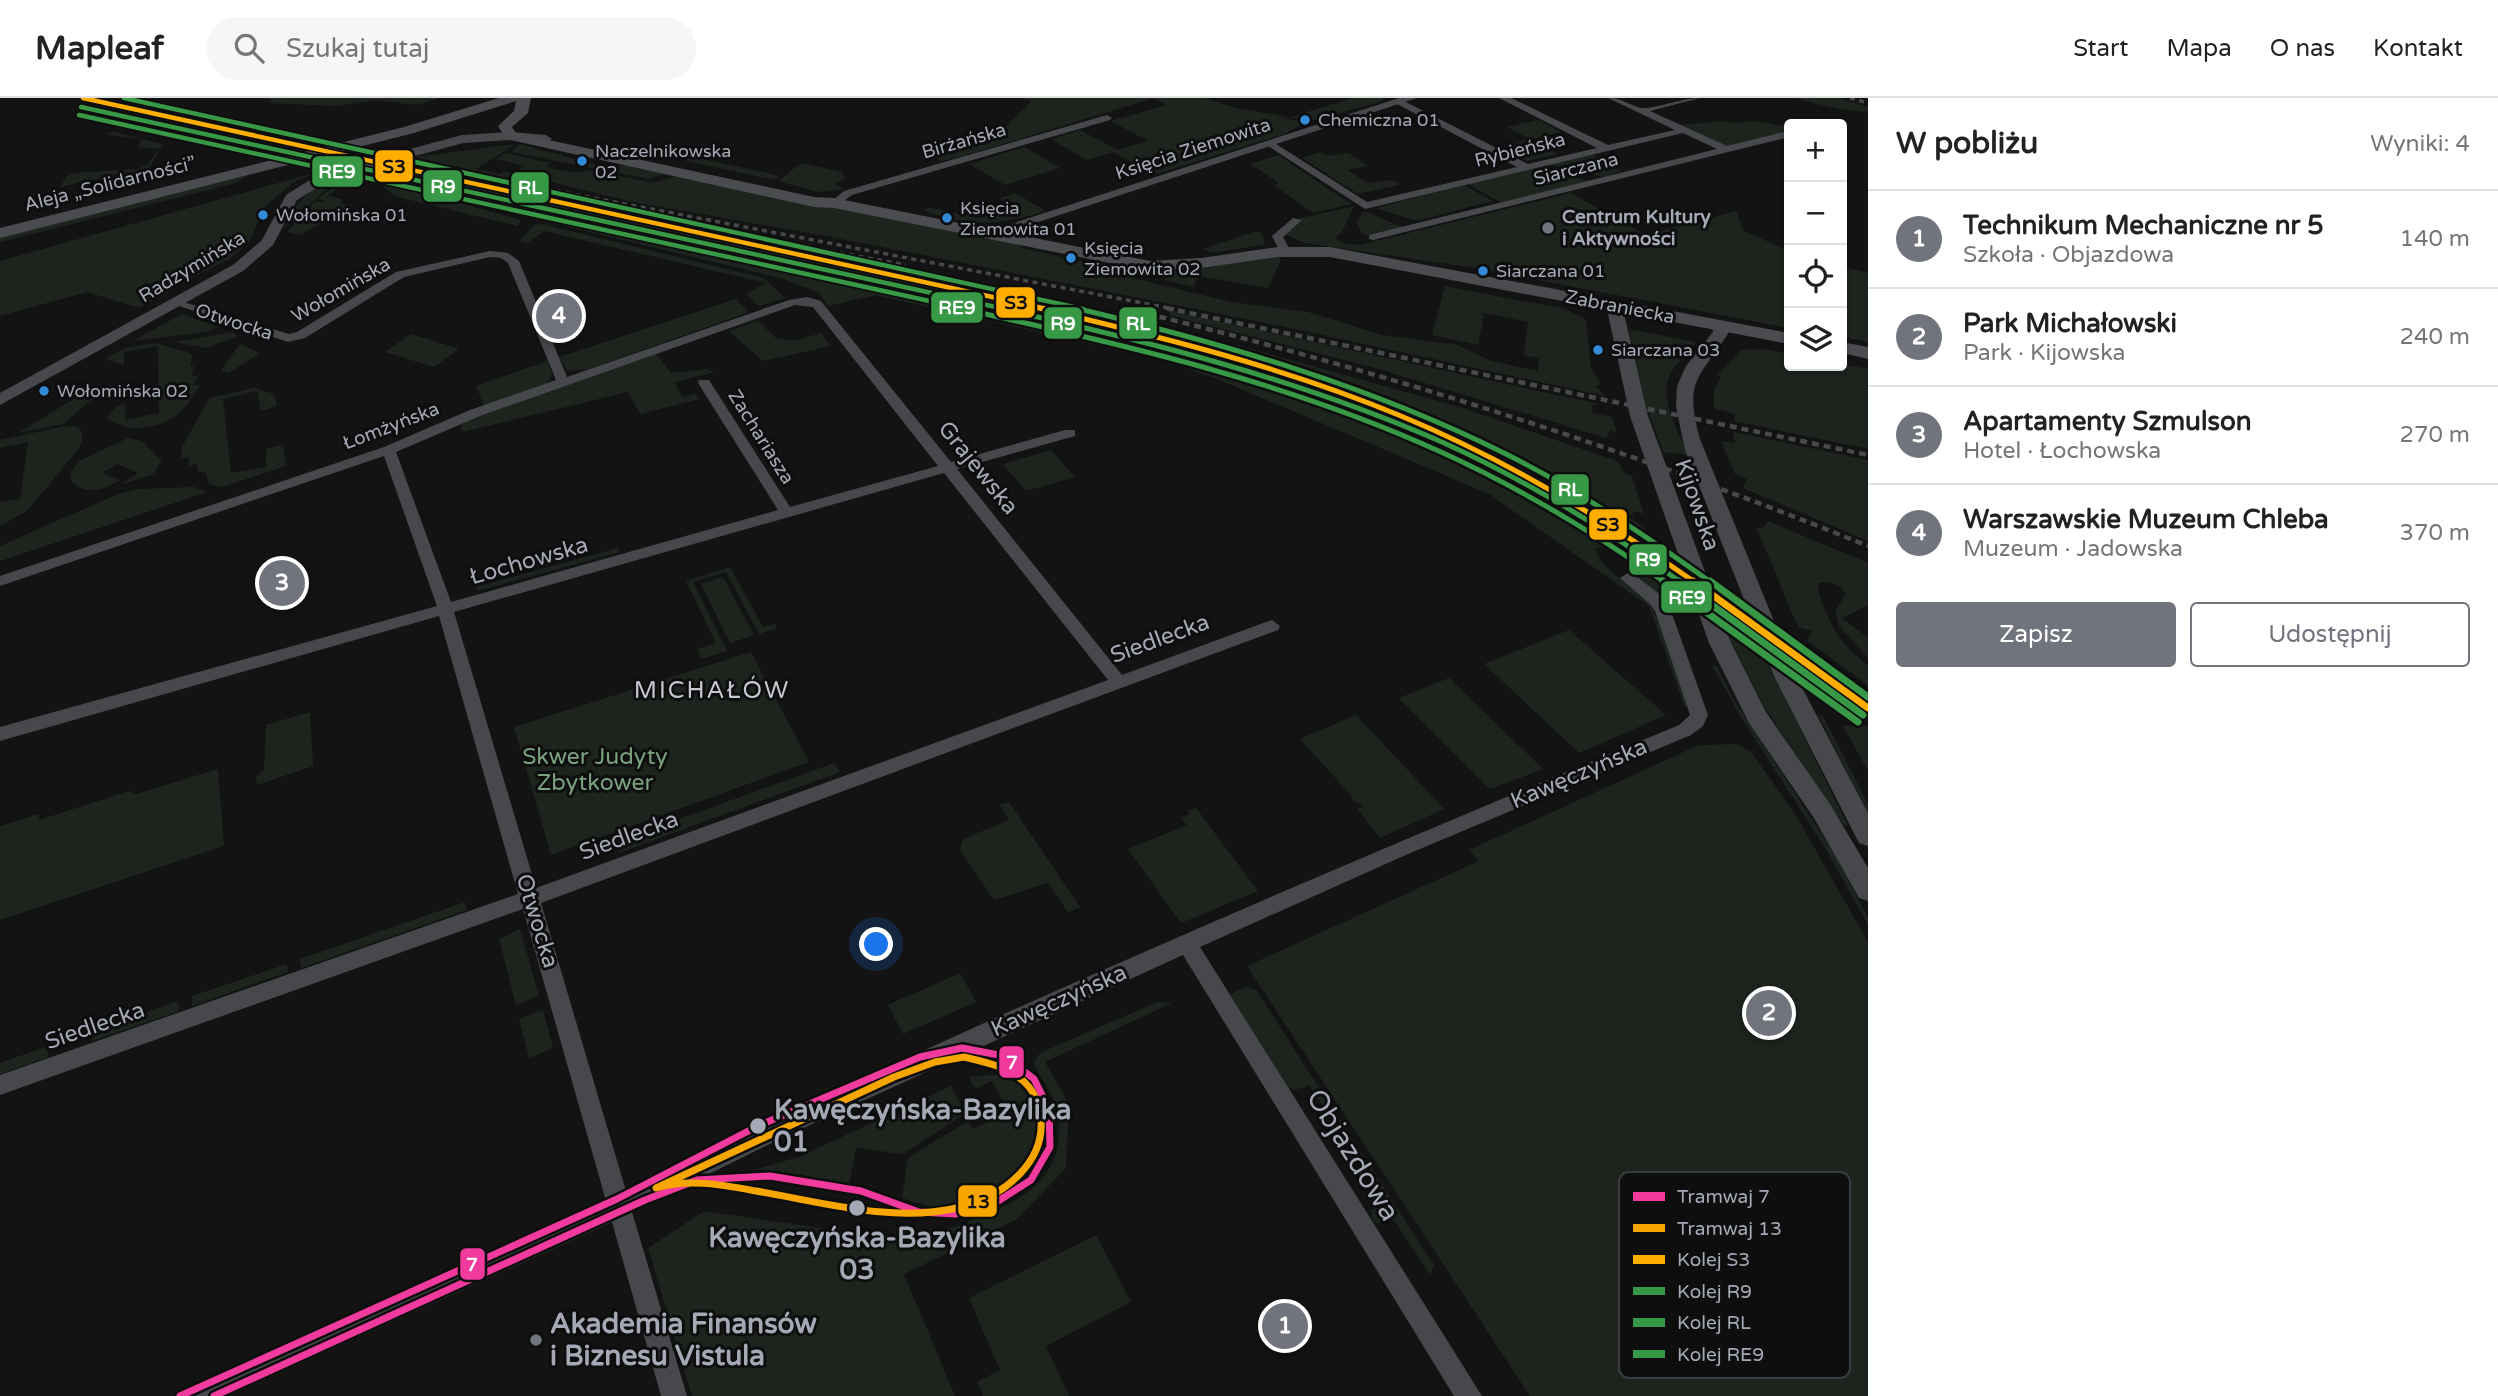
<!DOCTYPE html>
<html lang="pl">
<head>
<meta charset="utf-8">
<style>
	:root { --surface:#fff; --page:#f6f6f6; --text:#222; --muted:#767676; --line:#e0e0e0; --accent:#71747d }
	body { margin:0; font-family:"Varela Round",sans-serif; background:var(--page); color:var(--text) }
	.controls { position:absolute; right:21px; top:21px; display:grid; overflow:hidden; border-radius:7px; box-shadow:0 2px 5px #0004 }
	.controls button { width:63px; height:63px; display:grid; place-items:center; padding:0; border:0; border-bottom:2px solid var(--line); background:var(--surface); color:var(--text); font:35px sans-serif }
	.you { position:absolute; left:877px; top:847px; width:24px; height:24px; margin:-18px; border:5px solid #fff; border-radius:50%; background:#1a73e8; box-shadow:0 0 0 10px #1a73e833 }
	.badge { display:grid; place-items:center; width:46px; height:46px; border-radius:50%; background:var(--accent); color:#fff; font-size:23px; font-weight:700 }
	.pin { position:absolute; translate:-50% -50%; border:4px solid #fff; box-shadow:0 2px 7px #0006 }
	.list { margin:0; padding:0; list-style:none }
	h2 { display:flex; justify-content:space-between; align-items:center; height:91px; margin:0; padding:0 28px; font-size:30px }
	h2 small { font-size:23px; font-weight:400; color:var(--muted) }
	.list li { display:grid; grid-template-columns:46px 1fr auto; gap:21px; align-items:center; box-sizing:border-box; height:98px; padding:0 28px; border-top:2px solid var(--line) }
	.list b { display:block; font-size:26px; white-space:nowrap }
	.list p { margin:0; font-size:23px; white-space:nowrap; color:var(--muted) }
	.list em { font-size:23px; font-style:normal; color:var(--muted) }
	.actions { display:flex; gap:14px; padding:21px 28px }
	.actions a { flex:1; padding:16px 0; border:2px solid var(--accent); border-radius:7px; text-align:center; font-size:24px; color:var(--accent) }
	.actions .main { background:var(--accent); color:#fff }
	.icon { flex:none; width:38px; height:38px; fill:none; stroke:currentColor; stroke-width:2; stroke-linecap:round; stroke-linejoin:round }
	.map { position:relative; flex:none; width:1868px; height:1298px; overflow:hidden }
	header { display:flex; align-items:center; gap:42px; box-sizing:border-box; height:98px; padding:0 35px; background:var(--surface); border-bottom:2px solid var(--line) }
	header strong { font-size:33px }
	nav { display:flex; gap:38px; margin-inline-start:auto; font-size:24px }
	.search { width:490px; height:63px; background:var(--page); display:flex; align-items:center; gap:18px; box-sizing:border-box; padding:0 24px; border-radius:38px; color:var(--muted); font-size:26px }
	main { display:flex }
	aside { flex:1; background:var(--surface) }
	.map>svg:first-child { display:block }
	.green { fill:#1d241e }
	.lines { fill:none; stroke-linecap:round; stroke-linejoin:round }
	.minor { fill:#47484c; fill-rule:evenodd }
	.tertiary { fill:#47484c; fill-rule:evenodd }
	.secondary { fill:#4b4c50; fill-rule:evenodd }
	.rail-far1 { stroke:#48494c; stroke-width:3.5; stroke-dasharray:5 4.5; stroke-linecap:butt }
	.rail { stroke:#48494c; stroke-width:4.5; stroke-dasharray:7 5; stroke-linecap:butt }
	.rail-1-far2-casing { stroke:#0e0e0f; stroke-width:8 }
	.rail-1-far1-casing { stroke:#0e0e0f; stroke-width:10 }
	.rail-1-casing { stroke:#0e0e0f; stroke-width:12 }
	.rail-2-far2-casing { stroke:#0e0e0f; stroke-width:8 }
	.rail-2-far1-casing { stroke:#0e0e0f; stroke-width:10 }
	.rail-2-casing { stroke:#0e0e0f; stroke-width:12 }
	.rail-3-far2-casing { stroke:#0e0e0f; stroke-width:8 }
	.rail-3-far1-casing { stroke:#0e0e0f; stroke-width:10 }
	.rail-3-casing { stroke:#0e0e0f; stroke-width:12 }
	.rail-4-far2-casing { stroke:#0e0e0f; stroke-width:8 }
	.rail-4-far1-casing { stroke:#0e0e0f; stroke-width:10 }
	.rail-4-casing { stroke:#0e0e0f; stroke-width:12 }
	.rail-1-far2 { stroke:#ffae00; stroke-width:4.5 }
	.rail-1-far1 { stroke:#ffae00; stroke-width:5 }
	.rail-1 { stroke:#ffae00; stroke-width:7 }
	.rail-2-far2 { stroke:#379946; stroke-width:4.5 }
	.rail-2-far1 { stroke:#379946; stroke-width:5 }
	.rail-2 { stroke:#379946; stroke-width:7 }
	.rail-3-far2 { stroke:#379946; stroke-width:4.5 }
	.rail-3-far1 { stroke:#379946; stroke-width:5 }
	.rail-3 { stroke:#379946; stroke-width:7 }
	.rail-4-far2 { stroke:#379946; stroke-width:4.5 }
	.rail-4-far1 { stroke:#379946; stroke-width:5 }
	.rail-4 { stroke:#379946; stroke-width:7 }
	.tram-1-casing { stroke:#0e0e0f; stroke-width:12 }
	.tram-2-casing { stroke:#0e0e0f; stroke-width:12 }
	.tram-1 { stroke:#f13a9d; stroke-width:7 }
	.tram-2 { stroke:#f7a600; stroke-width:7 }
	.bus-dot { fill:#338bd7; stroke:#0e0e0f; stroke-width:2.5 }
	.poi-dot { fill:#71747d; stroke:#0e0e0f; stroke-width:2.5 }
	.stop-dot { fill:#a4a9b5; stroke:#0e0e0f; stroke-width:2.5 }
	.labels { text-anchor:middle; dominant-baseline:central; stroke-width:6; stroke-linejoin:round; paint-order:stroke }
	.far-bus-label { font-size:18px; fill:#a4a9b5; stroke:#0e0e0f; text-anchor:start }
	.far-street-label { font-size:19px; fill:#a4a9b5; stroke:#0e0e0f }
	.far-poi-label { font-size:19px; font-weight:bold; fill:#a4a9b5; stroke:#0e0e0f; text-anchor:start }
	.street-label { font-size:23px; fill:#a4a9b5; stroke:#0e0e0f }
	.park-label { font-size:23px; fill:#7aa17d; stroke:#0e0e0f }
	.neighbourhood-label { font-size:24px; letter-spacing:2px; fill:#c5c8d1; stroke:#0e0e0f }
	.near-stop-label { font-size:28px; font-weight:bold; fill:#a4a9b5; stroke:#0e0e0f; text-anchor:start }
	.near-street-label { font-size:28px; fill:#a4a9b5; stroke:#0e0e0f }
	.near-poi-label { font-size:28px; font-weight:bold; fill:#a4a9b5; stroke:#0e0e0f; text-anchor:start }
	.key { fill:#0e0e0f; stroke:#3b3c41; stroke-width:2 }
	.key-label { font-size:19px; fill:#a4a9b5 }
	.line-badge { stroke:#0e0e0f; stroke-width:2.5 }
	.badge-label { font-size:19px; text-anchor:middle; font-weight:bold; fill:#fff }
	.pale-badge-label { font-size:19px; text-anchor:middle; font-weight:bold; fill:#111 }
</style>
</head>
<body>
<header>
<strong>Mapleaf</strong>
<div class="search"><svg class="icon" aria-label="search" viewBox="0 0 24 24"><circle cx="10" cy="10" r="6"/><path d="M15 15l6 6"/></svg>Szukaj tutaj</div>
<nav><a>Start</a><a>Mapa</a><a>O nas</a><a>Kontakt</a></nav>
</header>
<main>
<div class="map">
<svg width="1868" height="1298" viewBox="0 0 1868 1298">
	<rect width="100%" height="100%" fill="#131314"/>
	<g class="green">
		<path d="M 263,0 L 439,0 L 417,7 L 376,2 L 337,8 L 269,5 L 272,2 Z"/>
		<path d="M 1020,0 L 1204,0 L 1236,10 L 1291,19 L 1352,0 L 1383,0 L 1383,3 L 1315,22 L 1277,18 L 1305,25 L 1284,36 L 1153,77 L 1114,54 L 1087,62 L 1051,41 L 1080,32 L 1118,52 L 1148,43 L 1111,23 L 1166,7 L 1154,0 L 957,60 L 940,63 L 934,57 L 941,52 L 997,37 L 1032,3 Z"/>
		<path d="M 1794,0 L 1838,0 L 1868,9 L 1868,14 L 1838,11 Z"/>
		<path d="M 1538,22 L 1561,34 L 1531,42 L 1558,56 L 1527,63 L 1500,50 L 1529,41 L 1507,29 Z"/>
		<path d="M 1726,23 C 1741,28 1749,21 1761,24 C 1772,26 1778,29 1790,26 L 1792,26 L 1789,33 L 1732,48 L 1723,48 L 1679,27 Z"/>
		<path d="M 111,34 L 114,34 L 162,46 L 148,74 L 119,76 L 60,89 L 67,78 L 75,75 L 138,71 L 148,66 L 159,51 L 138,49 L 141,41 L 106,37 Z"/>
		<path d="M 516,46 L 476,71 L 500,76 L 504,73 L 514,75 L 525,68 L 496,61 L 505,55 L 551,65 L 546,69 C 560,72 574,77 588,72 L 653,85 L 676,78 L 1022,147 L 1021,150 L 1090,165 L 1092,163 L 1129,170 L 1124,178 L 1231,204 L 1308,214 L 1382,237 L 1458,247 L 1491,263 L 1538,273 L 1539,260 L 1524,257 L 1528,224 L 1478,214 L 1484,217 L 1478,247 L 1432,237 L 1445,188 L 1566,211 L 1586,222 L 1591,270 L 1601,287 L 1595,287 L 1605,298 L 1266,225 L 831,139 L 633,104 L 530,79 L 517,78 L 512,81 L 414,59 Z"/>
		<path d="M 520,46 L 597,67 L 628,68 L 664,76 L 649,81 L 511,54 Z"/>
		<path d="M 1024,49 L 1060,70 L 1005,87 L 969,66 Z"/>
		<path d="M 1321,54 L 1326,58 L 1348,55 L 1368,68 L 1348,72 L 1367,85 L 1393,82 L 1399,87 L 1358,96 L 1302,60 Z"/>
		<path d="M 1592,56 L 1621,73 L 1604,79 L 1548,66 Z"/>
		<path d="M 685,57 L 780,78 L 775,82 L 686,63 L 683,61 Z"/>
		<path d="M 1278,57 L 1351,106 L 1313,115 L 1274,87 L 1279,85 L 1250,66 Z"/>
		<path d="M 801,65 L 842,74 L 845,81 L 834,86 L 844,91 L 819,94 L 778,83 Z"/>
		<path d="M 379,68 L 377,80 L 382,69 C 558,106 733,144 908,184 C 1041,215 1177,240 1306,284 C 1430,326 1543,389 1652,461 L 1644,466 L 1645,473 L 1664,479 L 1671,500 L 1665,502 L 1633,478 L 1636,468 C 1629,454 1610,446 1595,450 C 1604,474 1628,484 1645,500 C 1658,513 1686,589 1687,608 L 1685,610 L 1649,508 L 1489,396 L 1215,280 L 1165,263 L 876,197 L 828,208 L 818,194 L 783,181 L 434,96 L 430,97 L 521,122 L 517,128 L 394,98 L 376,81 L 363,78 L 357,77 L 328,97 L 343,102 L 340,105 L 353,108 L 300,137 L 287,134 L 315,103 L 327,104 L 318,101 L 322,97 L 352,77 Z"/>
		<path d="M 1540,69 L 1589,83 L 1502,105 L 1468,86 Z"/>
		<path d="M 362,71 L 324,93 L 284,130 C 302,92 323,82 362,71 Z"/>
		<path d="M 317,74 L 294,84 L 265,108 L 249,144 L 230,161 L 170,190 L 171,193 L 139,210 L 87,194 L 0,218 L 0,163 Z"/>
		<path d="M 248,77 L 236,85 L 0,144 L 0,139 Z"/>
		<path d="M 1464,87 L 1492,103 L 1416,123 L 1376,110 Z"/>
		<path d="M 1015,95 L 1046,113 C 1000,127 971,130 925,113 L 927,109 L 979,120 L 1014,110 L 999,100 Z"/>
		<path d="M 1571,95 L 1646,137 L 1736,113 L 1744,133 L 1789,153 L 1789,230 L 1476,170 L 1305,145 L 1285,136 L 1301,120 L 1354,108 L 1342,134 L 1335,140 L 1343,145 L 1360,147 Z"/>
		<path d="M 1364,113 L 1405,130 L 1374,138 L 1362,136 L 1356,124 Z"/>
		<path d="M 542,126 L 764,180 L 785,200 L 759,208 L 746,196 L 766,185 L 544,133 L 528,145 L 519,143 L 534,127 Z"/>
		<path d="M 1257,133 L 1263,137 L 1265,145 L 1263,147 L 1211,155 L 1203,151 Z"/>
		<path d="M 1256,159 L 1279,159 L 1281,162 L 1268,190 L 1199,178 L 1193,189 L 1166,182 L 1157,173 Z"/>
		<path d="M 1842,168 L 1868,175 L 1868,244 L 1842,239 Z"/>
		<path d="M 736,201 L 749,214 L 589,271 L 568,273 L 559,259 Z"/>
		<path d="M 1171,213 L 1599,306 L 1593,307 L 1592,315 L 1612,319 L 1617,335 L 1611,332 L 1606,340 L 1382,272 L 1169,217 Z"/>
		<path d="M 182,216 L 218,229 L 207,234 L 133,243 Z"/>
		<path d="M 758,223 L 777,241 L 798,242 L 821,235 L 831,248 L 763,263 L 729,233 Z"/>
		<path d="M 1629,231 L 1696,244 C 1690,255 1678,262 1672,273 C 1657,299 1678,332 1688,357 L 1663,354 L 1641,294 Z"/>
		<path d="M 232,234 L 238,238 L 206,250 L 174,244 Z"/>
		<path d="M 411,236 L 459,251 L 434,269 L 385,254 Z"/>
		<path d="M 156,245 L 189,255 L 192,258 L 190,268 L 194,268 L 191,278 L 197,278 L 194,287 L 200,287 C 194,296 188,307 180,314 C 162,331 126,337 107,319 L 116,309 L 125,305 L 125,322 L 159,315 L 158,248 L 124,254 L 124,267 L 108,262 L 108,258 L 128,249 Z"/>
		<path d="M 1230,245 L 1463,310 L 1617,363 L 1626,377 L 1632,378 L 1644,416 L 1636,413 L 1629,419 L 1646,431 L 1642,431 C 1561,377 1471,333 1380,297 C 1358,288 1236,251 1230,245 Z"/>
		<path d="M 240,246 L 260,255 L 229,275 L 221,272 Z"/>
		<path d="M 1765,251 L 1789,256 L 1789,268 L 1842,266 L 1868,271 L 1868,351 L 1734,323 L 1735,316 L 1714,310 L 1714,292 L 1721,280 L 1718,276 L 1742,252 Z"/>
		<path d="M 656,256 L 671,275 L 707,271 L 715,274 L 674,284 L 683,299 L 696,296 L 699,301 L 640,316 L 628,294 L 462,334 L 460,329 L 463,324 Z"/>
		<path d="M 547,263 L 552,276 L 547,285 L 484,308 L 476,288 Z"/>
		<path d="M 97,287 L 98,296 L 63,326 L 18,335 Z"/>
		<path d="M 254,290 L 274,296 L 277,308 L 261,313 L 257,293 L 223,301 L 231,375 L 266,369 L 266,351 L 283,346 L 286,368 L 222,389 L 209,386 L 205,373 L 198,375 L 197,366 L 189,368 L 189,359 L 181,361 L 182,349 L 209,300 Z"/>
		<path d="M 65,328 L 78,329 L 82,334 L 82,345 L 76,354 L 27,413 L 0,428 L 0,404 L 20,401 L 28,344 L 0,350 L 0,342 Z"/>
		<path d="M 1733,334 L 1868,362 L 1868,443 L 1743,390 L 1747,381 L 1735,376 L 1721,343 L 1735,345 Z"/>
		<path d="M 128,340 L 142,343 L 162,363 L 153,376 L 120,387 L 138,375 L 117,366 L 102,375 L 120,382 C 105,392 88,398 72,384 L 70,376 L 79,363 Z"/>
		<path d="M 1051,352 L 1075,379 L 1026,393 L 1003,366 Z"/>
		<path d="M 195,389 L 207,394 L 0,463 L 0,448 L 118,396 L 138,391 Z"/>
		<path d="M 1768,423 L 1868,465 L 1868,507 L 1842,520 L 1868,540 L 1868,560 L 1839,528 L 1835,513 L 1846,496 C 1840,486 1830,483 1819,485 L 1818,490 C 1827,524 1840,547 1868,567 L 1868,587 L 1807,543 L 1813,533 L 1798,529 L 1756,429 L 1762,431 Z"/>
		<path d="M 618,450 L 620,454 L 477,493 L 476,489 Z"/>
		<path d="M 730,469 L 763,529 L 775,526 L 777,530 L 759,536 L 726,474 L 693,484 L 727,553 L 701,561 L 697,551 L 716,545 L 686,483 Z"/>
		<path d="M 723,479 L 754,537 L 730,545 L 701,486 Z"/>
		<path d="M 1569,532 L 1666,617 L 1579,655 L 1484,566 Z"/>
		<path d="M 1727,537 L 1766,561 L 1848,728 L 1845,729 L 1764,608 Z"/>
		<path d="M 751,554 L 809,664 L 551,757 L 514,629 Z"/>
		<path d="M 1712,567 L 1717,568 L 1734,602 L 1832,752 L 1868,819 L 1868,827 L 1826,751 L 1742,621 Z"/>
		<path d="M 1449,580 L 1543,671 L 1490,691 L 1399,600 Z"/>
		<path d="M 310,614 L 313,668 L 257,687 L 256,678 L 264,672 L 266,627 Z"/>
		<path d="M 1356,617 L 1433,699 L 1444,711 L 1380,740 L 1357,710 L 1363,709 L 1359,704 L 1354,704 L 1350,696 L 1300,641 Z"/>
		<path d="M 1818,617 L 1823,618 L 1868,706 L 1868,715 Z"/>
		<path d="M 1843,628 L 1868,628 L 1868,673 Z"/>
		<path d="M 1738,646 L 1752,655 L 1797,719 L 1868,844 L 1868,1298 L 1530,1298 L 1247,868 L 1479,763 L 1469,752 L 1699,647 Z"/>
		<path d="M 834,665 L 840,674 L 619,755 L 616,744 Z"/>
		<path d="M 218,671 L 224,748 L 0,822 L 0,728 L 39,716 L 39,722 L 129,693 L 136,696 Z"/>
		<path d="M 1009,704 L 1080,809 L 1068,814 L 1048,785 L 994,802 L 960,752 L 963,741 L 1009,722 L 1000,707 Z"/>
		<path d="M 1196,710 L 1258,793 L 1181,825 L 1128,751 L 1187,727 L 1181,720 L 1190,716 L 1187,713 Z"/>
		<path d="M 465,804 L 467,812 L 301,870 L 300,861 Z"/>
		<path d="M 520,831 L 539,898 L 516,907 L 499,841 Z"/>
		<path d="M 287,866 L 288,874 L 192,908 L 192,898 Z"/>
		<path d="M 960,875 L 976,904 L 903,936 L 888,907 Z"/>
		<path d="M 1247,889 L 1256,892 L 1434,1167 L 1430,1177 L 1392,1119 L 1377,1126 L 1372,1121 L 1371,1112 L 1385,1106 L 1309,987 L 1295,992 L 1288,989 L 1230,896 Z"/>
		<path d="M 178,903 L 179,913 L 92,943 L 92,933 Z"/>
		<path d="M 1157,904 L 1172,905 L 1045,964 L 1069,1006 L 1066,1070 L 1017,1121 L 904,1176 L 955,1298 L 692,1298 L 648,1150 L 704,1113 L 894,1141 L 896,1129 C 912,1130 929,1133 945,1131 C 959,1129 972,1122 985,1117 C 1033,1098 1068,1070 1057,1013 C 1053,995 1041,981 1033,965 L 1040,955 Z"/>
		<path d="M 543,912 L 553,950 L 529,960 L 519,921 Z"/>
		<path d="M 48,948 L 48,959 L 0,976 L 0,965 Z"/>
		<path d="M 1019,975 C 1086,1030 1020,1108 950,1110 C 933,1111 918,1105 902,1100 L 908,1060 L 968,1023 L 973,1031 L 992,1022 L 1006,1009 L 992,983 L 978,990 L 973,988 L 969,979 Z"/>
		<path d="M 951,988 L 965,1016 L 903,1056 L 856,1050 L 849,1087 L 757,1071 L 799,1059 Z"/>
		<path d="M 1096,1137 L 1131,1204 L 1046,1248 L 1069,1298 L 983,1298 L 977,1284 L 1000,1272 L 969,1200 Z"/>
	</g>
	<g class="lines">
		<g class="minor">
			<path d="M 1499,0 L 1511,0 L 1608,47 L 1675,32 L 1608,0 C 1623,0 1630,8 1642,10 C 1656,11 1681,0 1700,0 L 1650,13 L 1727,48 L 1788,33 L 1789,39 L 1373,142 L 1369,141 L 1369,137 L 1717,51 L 1683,35 L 1365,111 L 1265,46 L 1273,44 L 1367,104 L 1517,69 L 1397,6 L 1397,2 L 1400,1 L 1528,66 L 1597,50 Z"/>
			<path d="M 1107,17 L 1112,20 L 1110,22 L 852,97 L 838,107 L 829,105 L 844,93 Z"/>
			<path d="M 1293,120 L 1302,122 L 1283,139 L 1290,152 L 1280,154 L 1272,138 Z"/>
			<path d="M 490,153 L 508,155 L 519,163 L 567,279 L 789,202 L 807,199 L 821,203 L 951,364 L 1065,332 L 1075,332 L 1075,338 L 957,371 L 1122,577 L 1266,524 L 1272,522 L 1280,528 L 1278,532 L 541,805 L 626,1093 C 971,924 1325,774 1679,627 L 1690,617 L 1655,513 L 1650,506 L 1620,480 L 1628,475 L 1633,476 L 1662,498 L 1671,513 L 1708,617 L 1703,628 L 1691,637 L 1408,756 L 1200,849 L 1482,1298 L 1454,1298 L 1183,857 L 790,1036 L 632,1114 L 687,1298 L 661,1298 L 612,1124 L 228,1298 L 186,1298 L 190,1289 L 606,1103 L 523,811 L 0,997 L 0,977 L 518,796 L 439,518 L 0,643 L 0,629 L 437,508 L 384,358 L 0,488 L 0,478 L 384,349 L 470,312 L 556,282 L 508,165 L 501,160 L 490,159 L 404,179 L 305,240 L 288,244 L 170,205 L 180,203 L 289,236 L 297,234 L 396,174 ZM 795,207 L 813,209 L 938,368 L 790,409 L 709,282 L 699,282 L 698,285 L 778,412 L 451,504 L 396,354 L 480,318 ZM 944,375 L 1108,582 L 536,790 L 454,514 Z"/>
		</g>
		<g class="tertiary">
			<path d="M 1399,0 L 1417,0 L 992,139 L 980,136 Z"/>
			<path d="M 511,34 L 546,37 L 552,41 L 546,45 L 511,42 L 463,45 L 331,81 L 297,102 L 273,147 L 243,173 L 0,307 L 0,295 L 233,167 L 262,142 L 286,97 L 321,75 L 462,37 Z"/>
			<path d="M 1614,202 L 1622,207 L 1648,318 L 1731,545 L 1766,614 L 1830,706 L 1868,770 L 1868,803 L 1859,800 L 1814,720 L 1749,625 L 1709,545 L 1630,318 L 1606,207 Z"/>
			<path d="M 1719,222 L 1725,224 L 1729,234 C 1700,280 1683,281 1700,341 L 1797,580 L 1868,715 L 1868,748 L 1859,745 L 1775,580 L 1685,352 L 1676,309 L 1677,288 L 1686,268 L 1713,234 L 1711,227 Z"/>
		</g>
		<g class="secondary">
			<path d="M 499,0 L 531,0 L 528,15 L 512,29 L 516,35 L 814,99 L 834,100 L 1150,163 L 1201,160 L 1278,149 L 1330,149 L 1789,235 L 1789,246 L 1330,159 L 1278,159 L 1201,170 L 1150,173 L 834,110 L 814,109 L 506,41 L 498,28 L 514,13 L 516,3 L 414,35 L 0,140 L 0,130 L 404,29 Z"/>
			<path d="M 1842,244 L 1868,249 L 1868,261 L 1842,255 Z"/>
		</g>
		<g class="rail-far1">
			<path d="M 1850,0 L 1868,5"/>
			<path d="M 510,84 L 1174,211"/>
			<path d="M 737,136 L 906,167"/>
			<path d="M 986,193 L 1082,211"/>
		</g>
		<g class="rail">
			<path d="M 1073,210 L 1147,224"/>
			<path d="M 1166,210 L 1868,357"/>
			<path d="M 1136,213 C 1386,274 1629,351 1868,448"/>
		</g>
		<defs>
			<path id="rail-1-far2" d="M 83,0 L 1047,211"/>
			<path id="rail-1-far1" d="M 1039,210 C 1161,239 1284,269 1401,318 C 1505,361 1603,420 1696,485"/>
			<path id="rail-1" d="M 1693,483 L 1868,610"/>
			<path id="rail-2-far2" d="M 81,9 L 1005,211"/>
			<path id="rail-2-far1" d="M 997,210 C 1149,243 1301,282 1444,345 C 1528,383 1607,432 1682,485"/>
			<path id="rail-2" d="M 1679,483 L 1863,617"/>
			<path id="rail-3-far2" d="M 124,0 L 1083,211"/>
			<path id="rail-3-far1" d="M 1075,210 C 1223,245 1370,288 1506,356 C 1578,392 1646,438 1712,485"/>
			<path id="rail-3" d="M 1710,483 L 1868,599"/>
			<path id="rail-4-far2" d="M 79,17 L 966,211"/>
			<path id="rail-4-far1" d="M 958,210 C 1122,246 1288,284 1441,354 C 1520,390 1595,435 1666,485"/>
			<path id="rail-4" d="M 1663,483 L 1858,624"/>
		</defs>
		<use href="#rail-1-far2" class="rail-1-far2-casing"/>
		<use href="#rail-1-far1" class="rail-1-far1-casing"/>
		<use href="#rail-1" class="rail-1-casing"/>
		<use href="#rail-2-far2" class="rail-2-far2-casing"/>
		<use href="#rail-2-far1" class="rail-2-far1-casing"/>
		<use href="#rail-2" class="rail-2-casing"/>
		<use href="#rail-3-far2" class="rail-3-far2-casing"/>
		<use href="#rail-3-far1" class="rail-3-far1-casing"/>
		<use href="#rail-3" class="rail-3-casing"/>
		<use href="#rail-4-far2" class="rail-4-far2-casing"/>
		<use href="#rail-4-far1" class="rail-4-far1-casing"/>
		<use href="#rail-4" class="rail-4-casing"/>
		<use href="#rail-1-far2" class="rail-1-far2"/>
		<use href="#rail-1-far1" class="rail-1-far1"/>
		<use href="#rail-1" class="rail-1"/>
		<use href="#rail-2-far2" class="rail-2-far2"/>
		<use href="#rail-2-far1" class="rail-2-far1"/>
		<use href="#rail-2" class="rail-2"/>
		<use href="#rail-3-far2" class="rail-3-far2"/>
		<use href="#rail-3-far1" class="rail-3-far1"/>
		<use href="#rail-3" class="rail-3"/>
		<use href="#rail-4-far2" class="rail-4-far2"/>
		<use href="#rail-4-far1" class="rail-4-far1"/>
		<use href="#rail-4" class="rail-4"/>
		<defs>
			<path id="tram-1" d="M 180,1298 L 617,1101 L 758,1028 L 920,959 L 962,950 L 1004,958 L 1034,981 L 1049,1011 L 1050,1049 L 1031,1082 L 995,1105 L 956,1116 L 919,1114 L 861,1093 L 770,1078 L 697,1082 L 645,1102 L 214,1298"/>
			<path id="tram-2" d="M 964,959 C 985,964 1005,968 1022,982 C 1031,989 1039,1003 1040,1014 C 1049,1063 1004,1098 961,1109 C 895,1126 821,1104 756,1093 C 723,1087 688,1080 656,1090 L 894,979 L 935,964 Z"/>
		</defs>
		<use href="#tram-1" class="tram-1-casing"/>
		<use href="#tram-2" class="tram-2-casing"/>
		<use href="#tram-1" class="tram-1"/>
		<use href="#tram-2" class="tram-2"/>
	</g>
	<g class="bus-dot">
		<circle cx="1305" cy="22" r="6"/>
		<circle cx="582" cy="63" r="6"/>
		<circle cx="263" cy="117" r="6"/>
		<circle cx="947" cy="120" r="6"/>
		<circle cx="1071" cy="160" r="6"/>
		<circle cx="1483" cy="173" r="6"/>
		<circle cx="1598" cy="252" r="6"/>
		<circle cx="44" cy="293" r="6"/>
	</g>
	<g class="poi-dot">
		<circle cx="1548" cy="130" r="7"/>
		<circle cx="536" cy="1242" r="7"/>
	</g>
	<g class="stop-dot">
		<circle cx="758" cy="1028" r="9"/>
		<circle cx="857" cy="1110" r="9"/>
	</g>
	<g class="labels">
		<g class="far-bus-label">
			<text x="1318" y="22">Chemiczna 01</text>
			<text x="595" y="53">Naczelnikowska<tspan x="595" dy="21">02</tspan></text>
			<text x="960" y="110">Księcia<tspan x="960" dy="21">Ziemowita 01</tspan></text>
			<text x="276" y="117">Wołomińska 01</text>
			<text x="1084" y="150">Księcia<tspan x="1084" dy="21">Ziemowita 02</tspan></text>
			<text x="1496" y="173">Siarczana 01</text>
			<text x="1611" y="252">Siarczana 03</text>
			<text x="57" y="293">Wołomińska 02</text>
		</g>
		<g class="far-street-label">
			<text transform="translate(964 43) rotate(-16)">Birżańska</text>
			<text transform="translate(1193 51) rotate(-18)">Księcia Ziemowita</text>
			<text transform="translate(1520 52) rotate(-14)">Rybieńska</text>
			<text transform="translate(1576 71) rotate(-14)">Siarczana</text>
			<text transform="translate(110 86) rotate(-14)">Aleja „Solidarności”</text>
			<text transform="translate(192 169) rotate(-31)">Radzymińska</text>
			<text transform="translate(341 192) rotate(-30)">Wołomińska</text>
			<text transform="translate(1620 209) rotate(11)">Zabraniecka</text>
			<text transform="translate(234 224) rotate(18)">Otwocka</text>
			<text transform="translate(391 328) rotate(-21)">Łomżyńska</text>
			<text transform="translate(761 339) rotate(58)">Zachariasza</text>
		</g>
		<g class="far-poi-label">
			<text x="1562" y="119">Centrum Kultury<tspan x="1562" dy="22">i Aktywności</tspan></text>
		</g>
		<g class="street-label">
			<text transform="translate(978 370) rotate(51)">Grajewska</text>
			<text transform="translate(1697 407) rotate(71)">Kijowska</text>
			<text transform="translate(529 463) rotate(-16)">Łochowska</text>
			<text transform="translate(1160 541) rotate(-20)">Siedlecka</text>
			<text transform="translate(1579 676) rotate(-23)">Kawęczyńska</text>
			<text transform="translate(629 738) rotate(-20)">Siedlecka</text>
			<text transform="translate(537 823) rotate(73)">Otwocka</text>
			<text transform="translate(1059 903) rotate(-24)">Kawęczyńska</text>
			<text transform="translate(95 928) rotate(-19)">Siedlecka</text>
		</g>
		<g class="park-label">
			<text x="595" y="659">Skwer Judyty<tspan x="595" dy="26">Zbytkower</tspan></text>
		</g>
		<g class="neighbourhood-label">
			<text x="712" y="592">MICHAŁÓW</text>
		</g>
		<g class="near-stop-label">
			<text x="774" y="1012">Kawęczyńska-Bazylika<tspan x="774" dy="32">01</tspan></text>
			<text x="857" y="1140" text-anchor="middle">Kawęczyńska-Bazylika<tspan x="857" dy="32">03</tspan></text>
		</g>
		<g class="near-street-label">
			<text transform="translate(1353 1057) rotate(58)">Objazdowa</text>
		</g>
		<g class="near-poi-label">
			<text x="550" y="1226">Akademia Finansów<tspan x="550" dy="32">i Biznesu Vistula</tspan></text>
		</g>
	</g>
	<rect x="1619" y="1074" width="231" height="206" rx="10" class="key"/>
	<rect x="1633" y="1094" width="32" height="9" fill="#f13a9d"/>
	<rect x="1633" y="1126" width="32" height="8" fill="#f7a600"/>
	<rect x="1633" y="1157" width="32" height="9" fill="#ffae00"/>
	<rect x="1633" y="1189" width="32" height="8" fill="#379946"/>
	<rect x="1633" y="1220" width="32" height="9" fill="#379946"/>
	<rect x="1633" y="1252" width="32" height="8" fill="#379946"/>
	<g class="key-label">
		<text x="1677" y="1105">Tramwaj 7</text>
		<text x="1677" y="1137">Tramwaj 13</text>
		<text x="1677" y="1168">Kolej S3</text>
		<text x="1677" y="1200">Kolej R9</text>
		<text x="1677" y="1231">Kolej RL</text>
		<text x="1677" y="1263">Kolej RE9</text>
	</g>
	<g class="line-badge">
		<rect x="374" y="51" width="40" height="34" rx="7" fill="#ffae00"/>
		<rect x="311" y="57" width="53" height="33" rx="7" fill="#379946"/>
		<rect x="422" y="71" width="41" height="34" rx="7" fill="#379946"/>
		<rect x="510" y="73" width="40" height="33" rx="7" fill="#379946"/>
		<rect x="995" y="188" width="41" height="33" rx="7" fill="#ffae00"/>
		<rect x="930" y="193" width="54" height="33" rx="7" fill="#379946"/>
		<rect x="1043" y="208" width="40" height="34" rx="7" fill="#379946"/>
		<rect x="1118" y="208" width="40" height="34" rx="7" fill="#379946"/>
		<rect x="1550" y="375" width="40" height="33" rx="7" fill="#379946"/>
		<rect x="1588" y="410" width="40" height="33" rx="7" fill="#ffae00"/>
		<rect x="1628" y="445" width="40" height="33" rx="7" fill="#379946"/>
		<rect x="1660" y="482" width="53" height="34" rx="7" fill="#379946"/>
		<rect x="998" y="947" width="27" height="34" rx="7" fill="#f13a9d"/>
		<rect x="957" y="1086" width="41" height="34" rx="7" fill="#f7a600"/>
		<rect x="459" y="1149" width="27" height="34" rx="7" fill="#f13a9d"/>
	</g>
	<g class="badge-label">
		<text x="337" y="80">RE9</text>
		<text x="443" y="95">R9</text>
		<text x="530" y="96">RL</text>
		<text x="957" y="216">RE9</text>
		<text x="1063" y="232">R9</text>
		<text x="1138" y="232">RL</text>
		<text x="1570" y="398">RL</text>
		<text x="1648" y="468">R9</text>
		<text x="1687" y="506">RE9</text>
		<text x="1012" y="971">7</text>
		<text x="472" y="1173">7</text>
	</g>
	<g class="pale-badge-label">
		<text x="394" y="75">S3</text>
		<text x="1016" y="211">S3</text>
		<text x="1608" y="433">S3</text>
		<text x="978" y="1110">13</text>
	</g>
</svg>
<div class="controls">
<button>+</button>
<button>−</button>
<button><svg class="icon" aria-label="locate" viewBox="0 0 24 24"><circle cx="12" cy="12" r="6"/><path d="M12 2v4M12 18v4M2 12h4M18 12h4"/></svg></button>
<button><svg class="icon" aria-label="layers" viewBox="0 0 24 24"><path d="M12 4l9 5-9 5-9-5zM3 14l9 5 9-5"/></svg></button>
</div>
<div class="you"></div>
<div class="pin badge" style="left:1285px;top:1228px">1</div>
<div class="pin badge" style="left:1769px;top:915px">2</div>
<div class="pin badge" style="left:282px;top:485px">3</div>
<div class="pin badge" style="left:559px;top:218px">4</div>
</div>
<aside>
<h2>W pobliżu<small>Wyniki: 4</small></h2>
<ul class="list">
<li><span class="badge">1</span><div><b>Technikum Mechaniczne nr 5</b><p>Szkoła · Objazdowa</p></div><em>140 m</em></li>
<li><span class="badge">2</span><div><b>Park Michałowski</b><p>Park · Kijowska</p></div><em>240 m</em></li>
<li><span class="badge">3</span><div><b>Apartamenty Szmulson</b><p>Hotel · Łochowska</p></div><em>270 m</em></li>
<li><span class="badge">4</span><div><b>Warszawskie Muzeum Chleba</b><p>Muzeum · Jadowska</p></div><em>370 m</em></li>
</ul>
<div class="actions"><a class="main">Zapisz</a><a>Udostępnij</a></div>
</aside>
</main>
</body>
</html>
